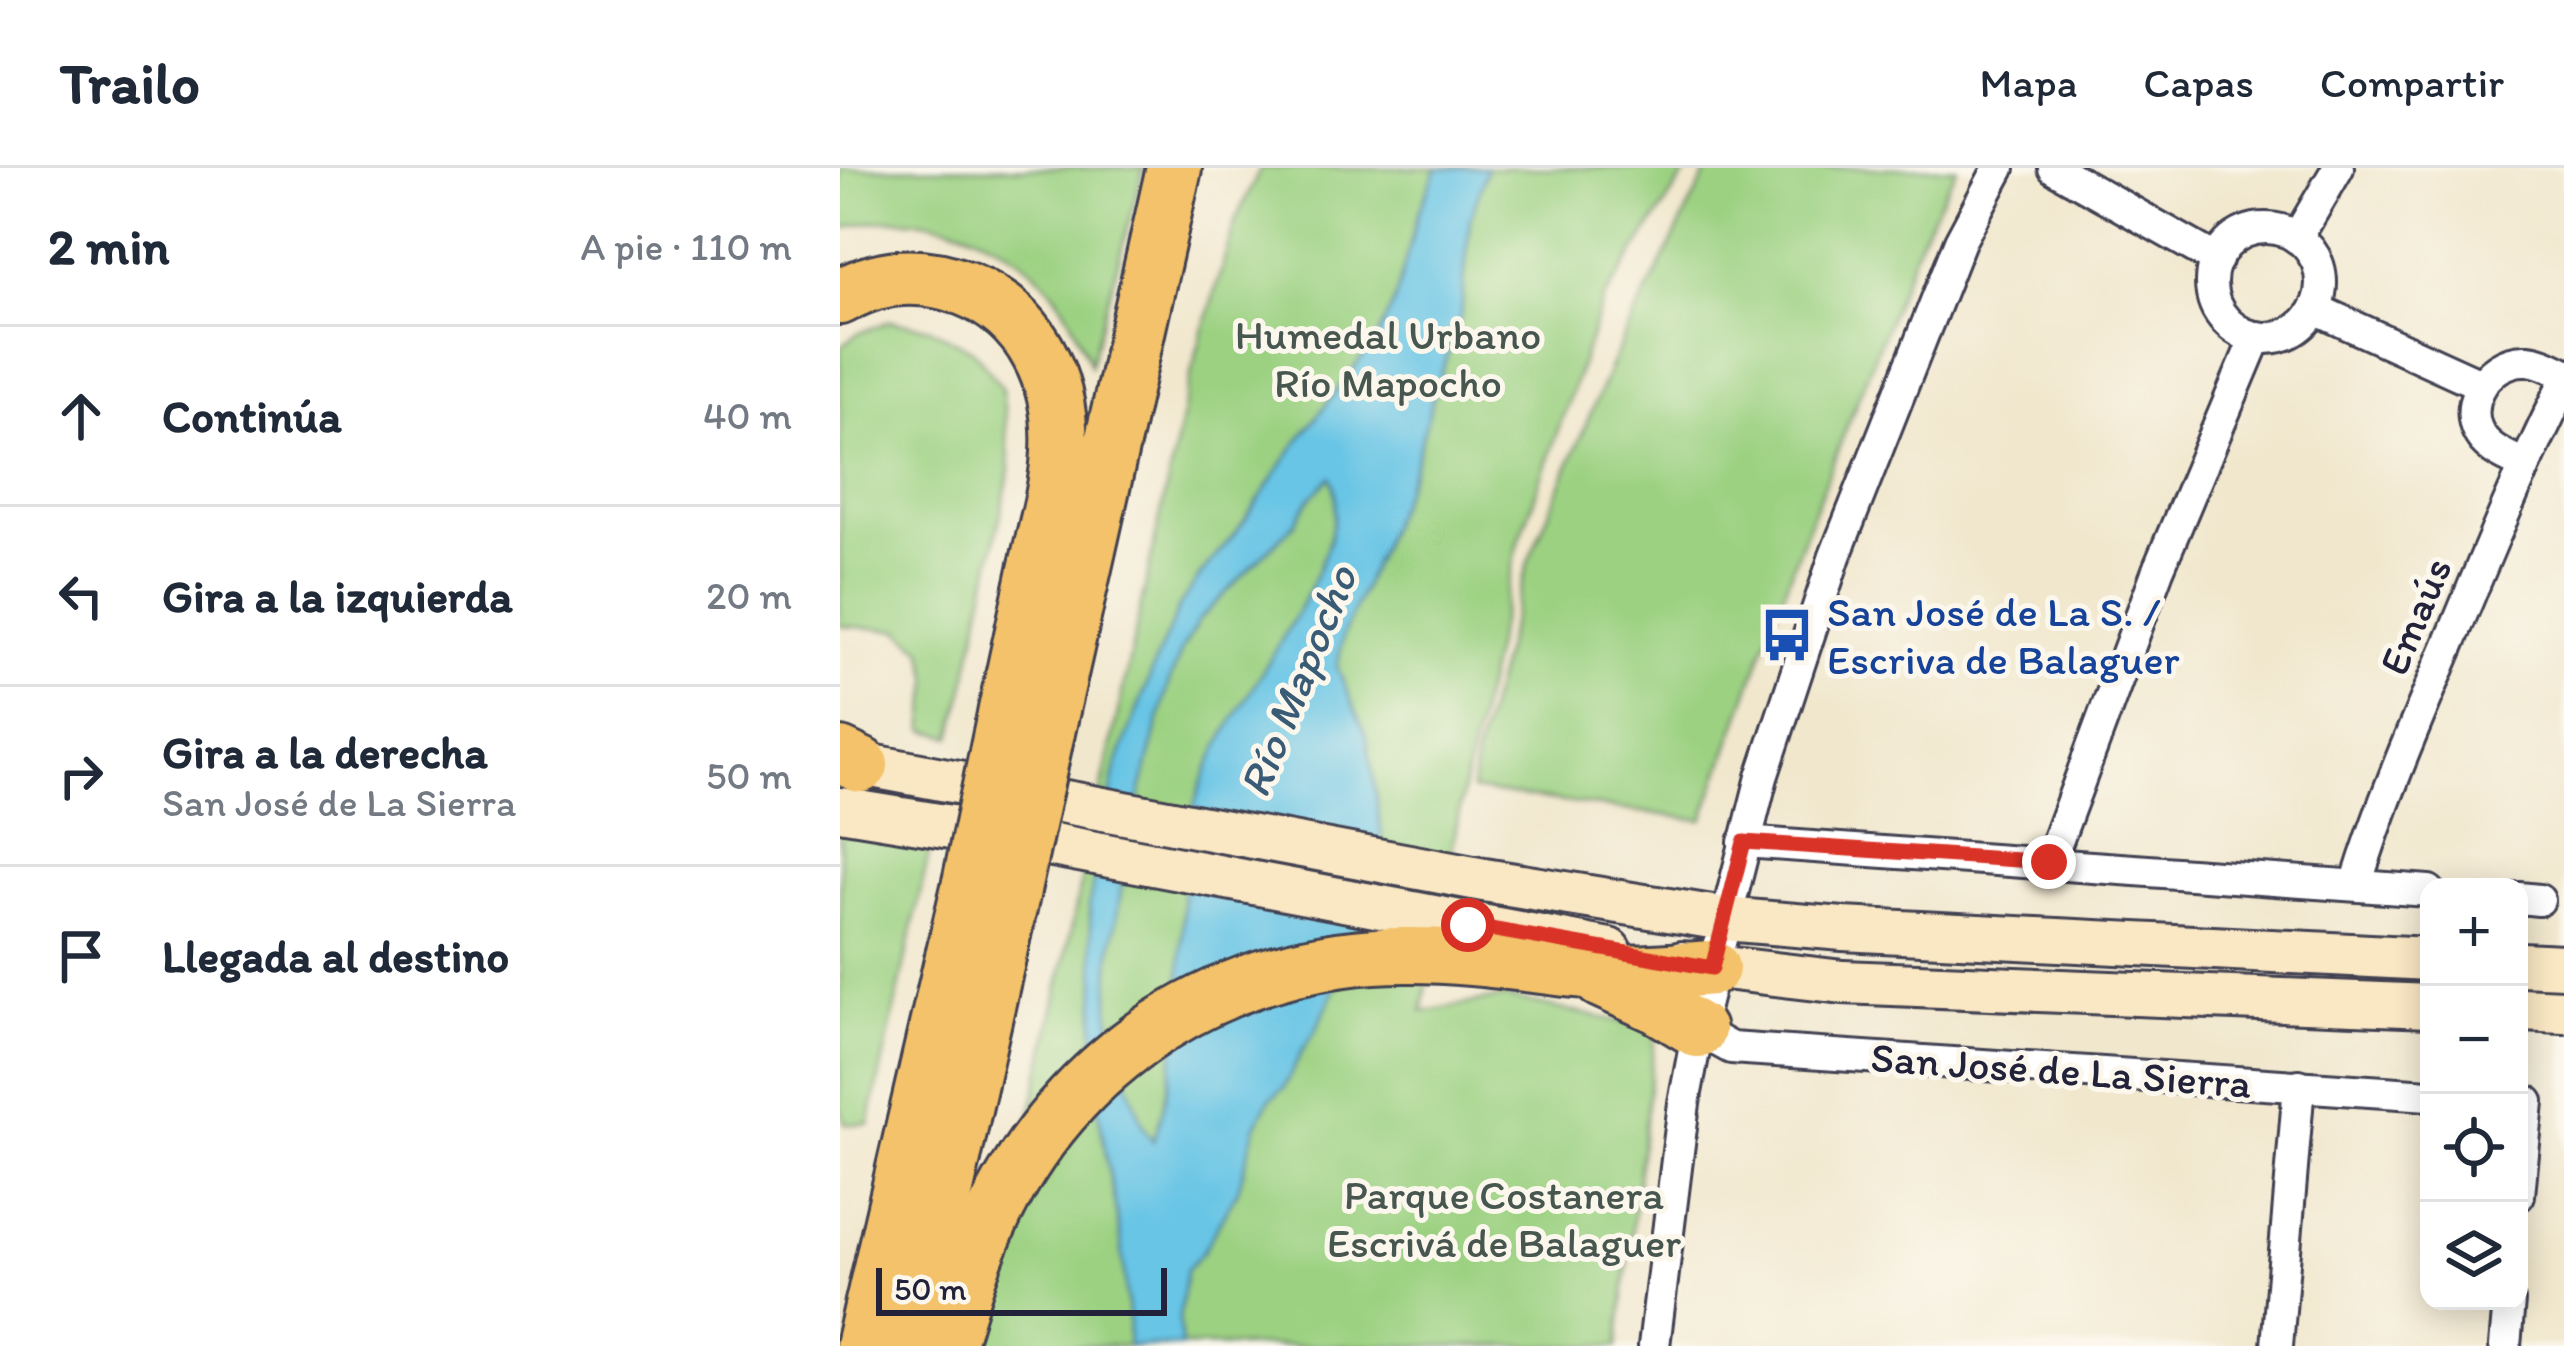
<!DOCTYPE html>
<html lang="es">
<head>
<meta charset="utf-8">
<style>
	:root { --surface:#fff; --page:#f6f6f7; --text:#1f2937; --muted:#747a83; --line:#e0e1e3 }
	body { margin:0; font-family:Itim,sans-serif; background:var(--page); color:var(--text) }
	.controls { position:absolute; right:36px; bottom:36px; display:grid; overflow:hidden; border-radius:24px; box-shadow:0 6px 30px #0003 }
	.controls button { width:108px; height:108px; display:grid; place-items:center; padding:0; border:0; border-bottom:3px solid var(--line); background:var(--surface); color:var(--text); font:60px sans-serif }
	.scale { position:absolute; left:36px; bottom:30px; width:291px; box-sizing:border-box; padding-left:12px; border:6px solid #22223b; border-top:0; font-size:33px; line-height:42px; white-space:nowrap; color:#22223b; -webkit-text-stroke:9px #fbf7ec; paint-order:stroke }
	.stop { position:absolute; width:36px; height:36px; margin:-27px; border:9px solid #d93025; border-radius:50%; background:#fff }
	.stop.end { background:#d93025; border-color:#fff; box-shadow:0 3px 12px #0008 }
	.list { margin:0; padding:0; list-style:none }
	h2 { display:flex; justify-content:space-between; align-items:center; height:156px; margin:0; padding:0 48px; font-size:51px }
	h2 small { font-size:39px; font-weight:400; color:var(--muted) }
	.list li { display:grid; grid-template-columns:78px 1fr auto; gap:36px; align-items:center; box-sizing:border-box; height:180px; padding:0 48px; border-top:3px solid var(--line) }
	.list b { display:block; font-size:45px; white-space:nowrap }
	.list p { margin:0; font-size:39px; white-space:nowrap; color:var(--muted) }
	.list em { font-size:39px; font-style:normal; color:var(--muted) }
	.icon { flex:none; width:66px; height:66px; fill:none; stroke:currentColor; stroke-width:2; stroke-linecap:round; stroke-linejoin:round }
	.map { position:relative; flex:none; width:1724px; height:1178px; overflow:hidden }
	header { display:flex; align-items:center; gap:72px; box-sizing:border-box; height:168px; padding:0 60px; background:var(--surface); border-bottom:3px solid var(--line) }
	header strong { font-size:57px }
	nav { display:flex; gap:66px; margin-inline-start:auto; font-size:42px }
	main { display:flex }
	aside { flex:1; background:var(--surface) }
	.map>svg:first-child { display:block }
	.green { fill:#9cd182; stroke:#5f7a5e; stroke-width:3 }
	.water { fill:#67c5e5; stroke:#447490; stroke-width:3; fill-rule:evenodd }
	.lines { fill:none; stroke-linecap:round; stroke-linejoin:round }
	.street-casing { stroke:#414051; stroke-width:36 }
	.secondary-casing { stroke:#414051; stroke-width:48 }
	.highway-casing { stroke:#414051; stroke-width:60 }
	.street { stroke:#fff; stroke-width:30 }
	.secondary { stroke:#fae7c3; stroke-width:42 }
	.highway { stroke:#f3c26a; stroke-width:54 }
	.highway-bridge-casing { stroke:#414051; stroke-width:60; stroke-linecap:butt }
	.highway-bridge { stroke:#f3c26a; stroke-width:54 }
	.route { stroke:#d93025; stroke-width:15 }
	.labels { text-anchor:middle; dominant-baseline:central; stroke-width:10; stroke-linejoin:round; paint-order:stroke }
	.park-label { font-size:42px; fill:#475750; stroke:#fbf7ec }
	.transit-label { font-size:42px; fill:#164399; stroke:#fbf7ec; text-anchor:start }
	.street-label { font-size:42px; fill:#22223b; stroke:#fbf7ec }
	.water-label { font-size:45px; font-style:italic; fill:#3a5b76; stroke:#fbf7ec }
</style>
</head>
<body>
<header>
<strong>Trailo</strong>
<nav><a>Mapa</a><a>Capas</a><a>Compartir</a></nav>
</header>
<main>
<aside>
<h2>2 min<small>A pie · 110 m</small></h2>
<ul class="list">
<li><svg class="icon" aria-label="ahead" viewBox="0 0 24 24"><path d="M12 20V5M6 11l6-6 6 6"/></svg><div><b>Continúa</b></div><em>40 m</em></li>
<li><svg class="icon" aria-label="left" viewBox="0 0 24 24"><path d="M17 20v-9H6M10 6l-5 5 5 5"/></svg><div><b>Gira a la izquierda</b></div><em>20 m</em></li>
<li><svg class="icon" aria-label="right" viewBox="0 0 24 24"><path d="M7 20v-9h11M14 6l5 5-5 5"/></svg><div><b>Gira a la derecha</b><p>San José de La Sierra</p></div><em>50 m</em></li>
<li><svg class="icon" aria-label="arrive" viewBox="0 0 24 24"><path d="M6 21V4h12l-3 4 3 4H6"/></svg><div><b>Llegada al destino</b></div></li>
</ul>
</aside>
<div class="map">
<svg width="1724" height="1178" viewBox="0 0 1724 1178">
	<rect width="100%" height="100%" fill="#fbf7ec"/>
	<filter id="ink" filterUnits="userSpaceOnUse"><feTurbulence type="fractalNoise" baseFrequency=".00833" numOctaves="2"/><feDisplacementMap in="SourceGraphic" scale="24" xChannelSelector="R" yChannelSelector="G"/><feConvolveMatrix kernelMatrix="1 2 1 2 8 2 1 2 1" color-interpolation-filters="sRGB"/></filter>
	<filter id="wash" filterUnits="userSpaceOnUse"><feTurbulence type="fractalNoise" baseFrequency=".004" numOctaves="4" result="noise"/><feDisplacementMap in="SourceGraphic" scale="48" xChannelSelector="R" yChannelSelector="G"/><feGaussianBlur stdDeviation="2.7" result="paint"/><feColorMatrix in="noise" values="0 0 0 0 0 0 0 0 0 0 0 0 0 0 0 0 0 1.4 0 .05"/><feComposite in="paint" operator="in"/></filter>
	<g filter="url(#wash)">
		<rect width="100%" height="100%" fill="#f1e7cd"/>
		<g class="green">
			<path d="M 0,0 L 304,0 L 250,197 C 242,176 235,156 223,137 C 176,65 81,35 0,61 Z"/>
			<path d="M 421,0 L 849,0 L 764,131 L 678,376 L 628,596 L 582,844 L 664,829 L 816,861 L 778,1178 L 147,1178 L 163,1077 L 352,201 L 396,51 Z"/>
			<path d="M 869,0 L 1117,0 L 1080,71 L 956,389 L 863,652 L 632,622 L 635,589 L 688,394 L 774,190 Z"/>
			<path d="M 50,153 L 90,160 L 134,183 L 162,219 L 170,301 L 127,511 L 112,569 L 84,562 L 90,513 L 83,482 L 59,462 L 0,458 L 0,179 L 17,166 Z"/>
			<path d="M 0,664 L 90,681 L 29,956 L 5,956 L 0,937 Z"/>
		</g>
		<path class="water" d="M 597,0 L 647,0 L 630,51 L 621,148 L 592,233 L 574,299 L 504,465 L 497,499 L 527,570 L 542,668 L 522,746 L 509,790 L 475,864 L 463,881 L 444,920 L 429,932 L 416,958 L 398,1022 L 362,1085 L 346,1103 L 339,1151 L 342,1178 L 288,1178 L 289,1155 L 281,1073 L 258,941 L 254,871 L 256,814 L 249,737 L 276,599 L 317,490 L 340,437 L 362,405 L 401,358 L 458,273 L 536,172 L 555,132 L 578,46 ZM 491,309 C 508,348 472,419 452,454 C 411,528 354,597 344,684 C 342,705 343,727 343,748 C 340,823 339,902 313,973 L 304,959 L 274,876 L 269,840 L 270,791 L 290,666 L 328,517 L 343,480 L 359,452 L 454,356 L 471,329 Z"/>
	</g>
	<g filter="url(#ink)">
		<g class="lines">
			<defs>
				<g id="street">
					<path d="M 1214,0 L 1377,92"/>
					<circle cx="1426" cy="115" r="55"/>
					<path d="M 1457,70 L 1498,0"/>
					<path d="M 1475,141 L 1640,216"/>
					<path d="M 1684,297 C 1673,291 1659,286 1650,278 C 1613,248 1644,189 1688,192 C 1701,193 1713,200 1724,205"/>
					<path d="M 904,674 L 1589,723"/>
					<path d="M 1209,695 L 1318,402 L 1416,169"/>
					<path d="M 1516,717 C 1543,629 1580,545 1616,460 C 1650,378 1684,296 1724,217"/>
					<path d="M 1679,730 L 1699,732"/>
					<path d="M 858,862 L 891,880 L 1589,927"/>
					<path d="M 1679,933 L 1688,934 L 1679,1027"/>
					<path d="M 814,1178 L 844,935 L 858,862 L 922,609 L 995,388 L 1120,73 L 1159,0"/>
					<path d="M 1437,1178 L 1459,917"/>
					<path d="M 1665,1178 L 1669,1133"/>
				</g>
				<g id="secondary">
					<path d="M 0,592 L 644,712 L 884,751 L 1003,761 L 1589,791"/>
					<path d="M 0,641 L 160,667 L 769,782"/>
					<path d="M 842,795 L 1003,814 L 1589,838"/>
					<path d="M 1679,796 L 1724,798"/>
					<path d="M 1679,841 L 1724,843"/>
				</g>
				<g id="highway">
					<path d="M 0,129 C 40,106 81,104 124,120 C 193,147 223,214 219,284 C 217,323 205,363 196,402 C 185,453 174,504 163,556"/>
					<path d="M 207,564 L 334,0"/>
					<path d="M 0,587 L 21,597"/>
					<path d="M 761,812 L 818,838 L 858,862"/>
					<path d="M 23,1178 L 130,715"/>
					<path d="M 71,1178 L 173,722"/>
					<path d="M 107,1178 C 119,1137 131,1096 149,1057 C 225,889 387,785 571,787 C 626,787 680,796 735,802 C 780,807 826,804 872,800"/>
				</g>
			</defs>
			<use href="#street" class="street-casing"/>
			<use href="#secondary" class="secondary-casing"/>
			<use href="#highway" class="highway-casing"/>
			<use href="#street" class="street"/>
			<use href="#secondary" class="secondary"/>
			<use href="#highway" class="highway"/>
			<defs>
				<g id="highway-bridge">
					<path d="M 130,715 L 163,556"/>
					<path d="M 173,722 L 207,564"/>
				</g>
			</defs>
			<use href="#highway-bridge" class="highway-bridge-casing"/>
			<use href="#highway-bridge" class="highway-bridge"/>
		</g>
	</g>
	<g class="lines" filter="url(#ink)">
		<path class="route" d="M 628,757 L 872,800 L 904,674 L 1209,694"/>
	</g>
	<defs>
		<symbol id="bus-bare" viewBox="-9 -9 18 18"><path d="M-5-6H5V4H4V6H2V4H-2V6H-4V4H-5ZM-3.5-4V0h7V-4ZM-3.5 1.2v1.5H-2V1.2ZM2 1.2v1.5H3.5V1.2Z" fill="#1a4fb4" stroke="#fbf7ec" stroke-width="2.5" paint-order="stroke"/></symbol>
	</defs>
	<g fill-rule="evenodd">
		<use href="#bus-bare" x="909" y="429" width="76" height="76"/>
	</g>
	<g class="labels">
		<g class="park-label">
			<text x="548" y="166">Humedal Urbano<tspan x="548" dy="48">Río Mapocho</tspan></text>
			<text x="664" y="1026">Parque Costanera<tspan x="664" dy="48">Escrivá de Balaguer</tspan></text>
		</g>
		<g class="transit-label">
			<text x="987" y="443">San José de La S. /<tspan x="987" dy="48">Escriva de Balaguer</tspan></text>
		</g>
		<g class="street-label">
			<text transform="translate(1575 448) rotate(-67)">Emaús</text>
			<text transform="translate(1221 902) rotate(4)">San José de La Sierra</text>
		</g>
		<g class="water-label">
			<text transform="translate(457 513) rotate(-68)">Río Mapocho</text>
		</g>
	</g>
</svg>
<div class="controls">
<button>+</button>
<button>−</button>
<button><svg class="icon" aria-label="locate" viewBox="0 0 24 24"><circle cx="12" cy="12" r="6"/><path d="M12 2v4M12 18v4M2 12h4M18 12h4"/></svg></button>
<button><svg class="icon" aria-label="layers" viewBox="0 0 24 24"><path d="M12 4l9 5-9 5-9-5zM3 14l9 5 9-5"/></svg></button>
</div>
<div class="scale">50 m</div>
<div class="stop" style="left:628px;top:757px"></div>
<div class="stop end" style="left:1209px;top:694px"></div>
</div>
</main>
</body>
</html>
